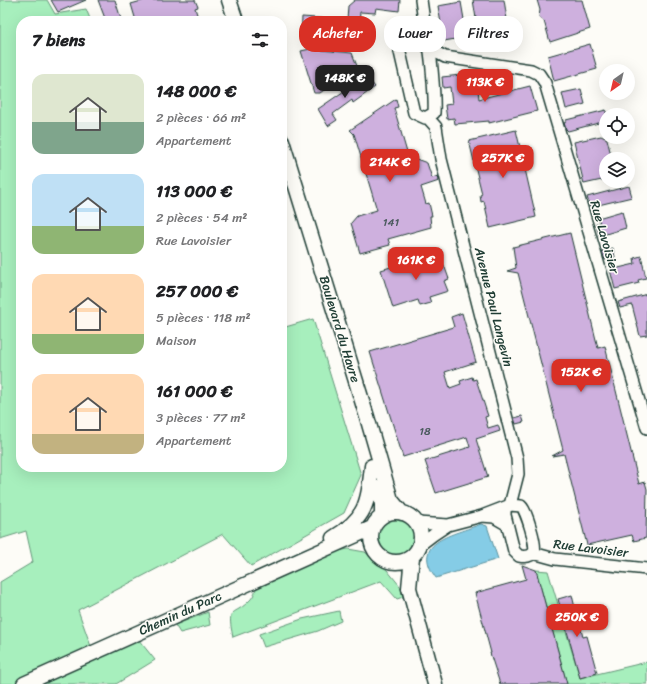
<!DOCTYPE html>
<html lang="fr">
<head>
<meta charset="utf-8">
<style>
  :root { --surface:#fff; --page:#f2f2f2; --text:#202124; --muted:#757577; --accent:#d93025 }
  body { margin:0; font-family:Sriracha,sans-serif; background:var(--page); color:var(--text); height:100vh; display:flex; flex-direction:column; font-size:15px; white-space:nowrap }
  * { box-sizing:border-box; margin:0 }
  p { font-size:13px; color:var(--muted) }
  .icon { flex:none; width:22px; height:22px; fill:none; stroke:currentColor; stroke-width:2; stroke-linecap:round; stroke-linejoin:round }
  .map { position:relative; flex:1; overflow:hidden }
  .details { position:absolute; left:16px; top:16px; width:271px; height:456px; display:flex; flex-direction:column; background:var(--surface); border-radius:16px; box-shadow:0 4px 16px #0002 }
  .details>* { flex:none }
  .top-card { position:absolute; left:299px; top:16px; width:288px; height:36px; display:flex; gap:8px }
  .needle { width:26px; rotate:214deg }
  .fabs { position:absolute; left:599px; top:64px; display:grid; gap:8px }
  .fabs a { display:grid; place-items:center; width:36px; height:36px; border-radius:50%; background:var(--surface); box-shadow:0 4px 16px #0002; font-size:20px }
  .price { position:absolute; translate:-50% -34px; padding:0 9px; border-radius:8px; background:var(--accent); color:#fff; font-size:13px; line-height:26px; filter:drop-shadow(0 1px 2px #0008) }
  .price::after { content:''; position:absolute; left:50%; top:24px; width:12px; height:9px; margin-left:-6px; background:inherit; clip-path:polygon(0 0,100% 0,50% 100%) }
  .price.selected { background:#222; color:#fff }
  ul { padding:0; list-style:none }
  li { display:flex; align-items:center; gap:12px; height:100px; padding:0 16px }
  li span { display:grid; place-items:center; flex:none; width:112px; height:80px; border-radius:12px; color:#555 }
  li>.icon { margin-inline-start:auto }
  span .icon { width:48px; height:48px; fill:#fffc; stroke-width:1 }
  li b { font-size:17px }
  h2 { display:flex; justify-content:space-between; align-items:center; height:48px; padding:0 16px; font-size:17px }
  .pill { padding:0 14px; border-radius:16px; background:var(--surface); box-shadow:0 4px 16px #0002; font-size:14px; line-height:36px }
  .pill.selected { background:var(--accent); color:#fff }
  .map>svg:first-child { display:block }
  .green { fill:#a7efbd; stroke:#639678 }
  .water { fill:#85cce6; stroke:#5c939f }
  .building { fill:#ceb0de; stroke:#1f3d34 }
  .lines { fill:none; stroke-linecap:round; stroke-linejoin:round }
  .minor-casing { stroke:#1f3d34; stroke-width:14 }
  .major-casing { stroke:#1f3d34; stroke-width:17 }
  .minor { stroke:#fdfcf7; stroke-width:11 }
  .major { stroke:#fdfcf7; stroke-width:14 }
  .labels { text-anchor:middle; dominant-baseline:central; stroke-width:3; stroke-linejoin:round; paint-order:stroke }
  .number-label { font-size:11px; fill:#4b5a5e }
  .street-label { font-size:13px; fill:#1f3d34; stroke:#fdfcf7 }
</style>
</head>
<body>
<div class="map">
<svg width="647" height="684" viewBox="0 0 647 684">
  <rect width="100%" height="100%" fill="#fdfcf7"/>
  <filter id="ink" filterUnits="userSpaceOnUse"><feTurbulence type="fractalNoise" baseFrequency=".025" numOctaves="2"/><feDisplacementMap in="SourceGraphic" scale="8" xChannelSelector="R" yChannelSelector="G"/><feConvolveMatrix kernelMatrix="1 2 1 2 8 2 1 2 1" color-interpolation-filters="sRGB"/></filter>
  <g filter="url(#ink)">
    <path class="green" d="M0 0H47L55 14 86 9 91 21H21V467H282V328L313 319 361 475 344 513 251 566 223 534 78 610 93 652 134 634 155 660 116 684H0V582L33 562 26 531 0 539Z
      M375 537a21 21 0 1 1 42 0a21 21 0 1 1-42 0Z
      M348 549 365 552 387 570 400 586 403 597 397 599 381 581 233 637C226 604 234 618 251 599 254 596 256 589 257 584L334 552Z
      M536 570 548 571 580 678 647 662V684H567Z
      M339 611 341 621 318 631 264 647 259 634 302 619Z
      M208 612 210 625 180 633 175 625Z"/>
    <path class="water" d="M481 524 487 526 498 559 436 578C409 541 454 535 481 524Z"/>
    <path class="building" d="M51 0H86L58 12Z
      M98 0H115L121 19 106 21Z
      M145 0H195L198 7 195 8 199 21H136L131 4Z
      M355 0H400L399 11 376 8 375 13 360 12 358 42 301 38 302 17 347 20 348 6Z
      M473 0H504L510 38 480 43Z
      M537 0H582L590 29 550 42 544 21 539 17 540 10Z
      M461 2 467 37 444 41 438 6Z
      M590 44 597 69 554 81 548 56Z
      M310 49 352 53 357 66 320 93H314L301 51Z
      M461 75 462 82 477 80 479 99 530 86 537 111 489 123V121L455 124 454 118 447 119 445 105 452 104 450 87 443 88 442 77Z
      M366 76 375 87 353 103 352 100 333 114 337 120 328 126 318 109Z
      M581 89 585 104 566 109 562 93Z
      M396 99 398 107 394 108 408 156 427 163 432 178 438 176 439 181 421 187 426 204 429 203 432 216H430L431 227 388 239 390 245 360 253 351 223 357 216 377 210 354 134 350 130Z
      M606 110V121L568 131 566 129 564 123 566 122V120Z
      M516 130 536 217 490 228 484 201 481 202 480 195 482 194 469 141Z
      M601 136 607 139 612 159H606V179L584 184 574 142Z
      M629 186 632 197 590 207 587 197Z
      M622 211 626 228 599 236 596 224 600 223 598 218Z
      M570 233 598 348 605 346 639 484 645 482 647 489 646 538 634 541 632 535 587 545 564 454 552 456 563 450 518 273 507 271 516 268 513 247Z
      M613 248 615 257 605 260 602 251Z
      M436 253 440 266 444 265 449 279 444 281 448 291 429 297 431 303 420 306 418 300 393 308 381 270Z
      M641 256 646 278 638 280 639 283 615 289 610 270 635 264 634 258Z
      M647 294V335L640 336 632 305 620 308 618 302Z
      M462 313 476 362 445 372 450 388 461 384 460 381 472 377 473 380 476 379 488 416 485 417 488 428 498 425 500 431 476 439 488 477 436 493 425 461 470 447 467 437 403 457 370 352 454 327 451 317Z
      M522 416 524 422 516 424 514 418Z
      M522 565 536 570 567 684H500L490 653H491L475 593 526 579Z
      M572 595 575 608 579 607 581 614 577 615 583 637 587 636 597 673 580 678 558 599Z"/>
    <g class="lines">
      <g class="minor-casing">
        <path id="minor" d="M421 0 426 35
          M411 24C417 25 423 28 426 34 431 45 435 98 434 113L425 118 414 113 397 39 402 28Z
          M428 48 445 57 531 70 539 74 545 83 647 428
          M428 118 436 127 441 159 517 458 518 474 510 505
          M510 505 521 506C526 510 537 545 534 552 531 557 525 557 519 556L514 551 505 515V509Z
          M417 523 448 525 433 535 420 545
          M506 524 494 517 482 516 508 506
          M448 525 482 516
          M533 553 555 559 647 569"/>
      </g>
      <g class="major-casing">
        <path id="major" d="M229 0 236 21
          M282 141 367 417 391 500 402 513
          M378 488 382 504V516
          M371 537a25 25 0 1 1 50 0a25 25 0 1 1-50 0Z
          M333 538C367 518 368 502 372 466
          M412 557 409 588 435 684
          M24 684 372 528"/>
      </g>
      <use href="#minor" class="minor"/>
      <use href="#major" class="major"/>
    </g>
  </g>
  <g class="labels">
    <g class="number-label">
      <text x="391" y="222">141</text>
      <text x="425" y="431">18</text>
    </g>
    <g class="street-label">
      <text transform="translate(605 237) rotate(74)">Rue Lavoisier</text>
      <text transform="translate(494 307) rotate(76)">Avenue Paul Langevin</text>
      <text transform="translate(340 329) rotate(73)">Boulevard du Havre</text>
      <text transform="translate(591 548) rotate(7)">Rue Lavoisier</text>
      <text transform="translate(180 613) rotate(-24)">Chemin du Parc</text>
    </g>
  </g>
</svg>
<div class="fabs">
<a><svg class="needle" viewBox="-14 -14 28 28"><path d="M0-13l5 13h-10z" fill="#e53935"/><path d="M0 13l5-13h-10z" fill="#757577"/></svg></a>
<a><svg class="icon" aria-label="locate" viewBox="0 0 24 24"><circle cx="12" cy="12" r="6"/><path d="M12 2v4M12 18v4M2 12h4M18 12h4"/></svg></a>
<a><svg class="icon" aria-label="layers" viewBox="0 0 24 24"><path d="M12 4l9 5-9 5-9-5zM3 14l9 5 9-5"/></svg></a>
</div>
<b class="price selected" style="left:345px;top:99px">148K €</b>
<b class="price" style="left:485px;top:103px">113K €</b>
<b class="price" style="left:503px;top:179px">257K €</b>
<b class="price" style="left:390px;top:183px">214K €</b>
<b class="price" style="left:416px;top:281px">161K €</b>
<b class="price" style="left:581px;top:393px">152K €</b>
<b class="price" style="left:577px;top:638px">250K €</b>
<div class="top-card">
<a class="pill selected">Acheter</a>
<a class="pill">Louer</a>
<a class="pill">Filtres</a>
</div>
<section class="details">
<h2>7 biens<svg class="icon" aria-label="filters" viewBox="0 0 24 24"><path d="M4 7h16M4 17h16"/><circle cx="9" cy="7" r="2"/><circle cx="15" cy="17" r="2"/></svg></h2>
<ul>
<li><span style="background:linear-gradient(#dfe7d0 60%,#7fa58c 0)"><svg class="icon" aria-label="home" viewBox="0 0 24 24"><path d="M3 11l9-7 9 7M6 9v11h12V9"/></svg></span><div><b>148 000 €</b><p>2 pièces · 66 m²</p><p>Appartement</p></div></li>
<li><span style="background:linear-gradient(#bfe0f5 65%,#8fb573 0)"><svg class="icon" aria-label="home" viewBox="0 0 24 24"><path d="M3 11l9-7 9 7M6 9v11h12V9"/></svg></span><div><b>113 000 €</b><p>2 pièces · 54 m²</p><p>Rue Lavoisier</p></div></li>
<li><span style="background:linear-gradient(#ffd9b3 75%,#8fb573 0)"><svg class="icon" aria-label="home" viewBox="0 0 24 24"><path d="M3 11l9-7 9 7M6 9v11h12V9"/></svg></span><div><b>257 000 €</b><p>5 pièces · 118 m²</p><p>Maison</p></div></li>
<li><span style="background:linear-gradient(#ffd9b3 75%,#c2b280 0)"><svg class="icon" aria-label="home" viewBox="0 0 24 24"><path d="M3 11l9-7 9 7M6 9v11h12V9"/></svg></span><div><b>161 000 €</b><p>3 pièces · 77 m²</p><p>Appartement</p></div></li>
</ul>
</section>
</div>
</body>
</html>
